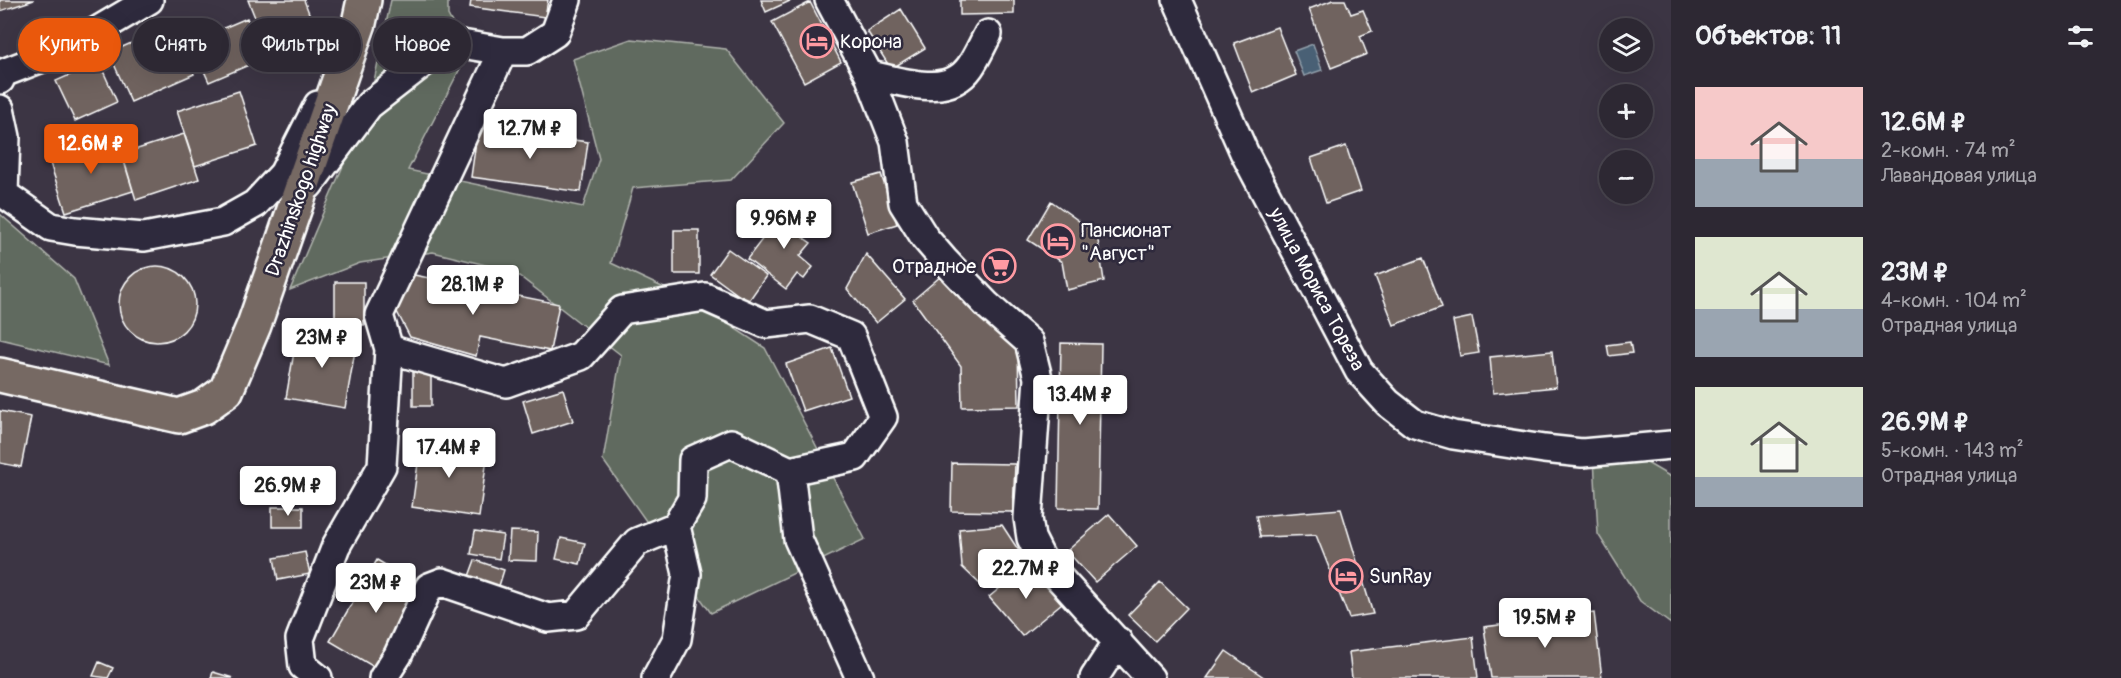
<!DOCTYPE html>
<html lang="ru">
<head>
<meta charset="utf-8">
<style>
  :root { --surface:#2d2833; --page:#39343f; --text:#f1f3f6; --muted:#a7a6ac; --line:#48444e; --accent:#ea580c }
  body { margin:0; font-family:Pangolin,sans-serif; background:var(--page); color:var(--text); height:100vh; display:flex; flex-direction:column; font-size:22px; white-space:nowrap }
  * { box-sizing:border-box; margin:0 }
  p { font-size:20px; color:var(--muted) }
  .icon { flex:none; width:33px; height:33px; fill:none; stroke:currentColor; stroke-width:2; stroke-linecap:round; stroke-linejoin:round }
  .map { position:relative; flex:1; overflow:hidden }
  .details { display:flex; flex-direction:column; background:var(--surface); width:450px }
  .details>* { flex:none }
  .banner { position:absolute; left:18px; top:18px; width:570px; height:54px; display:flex; gap:12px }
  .tools { position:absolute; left:1599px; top:18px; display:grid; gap:12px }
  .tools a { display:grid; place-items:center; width:54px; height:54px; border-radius:50%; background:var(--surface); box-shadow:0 6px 24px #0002,0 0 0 2px var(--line); font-size:30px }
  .price { position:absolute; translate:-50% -51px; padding:0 14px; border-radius:6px; background:#fff; color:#222; font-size:20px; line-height:39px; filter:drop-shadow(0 2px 3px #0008) }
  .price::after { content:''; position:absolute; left:50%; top:36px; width:18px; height:14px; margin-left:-9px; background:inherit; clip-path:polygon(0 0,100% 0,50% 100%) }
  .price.selected { background:var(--accent); color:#fff }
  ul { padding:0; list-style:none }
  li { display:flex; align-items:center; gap:18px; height:150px; padding:0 24px }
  li span { display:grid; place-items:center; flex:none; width:168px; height:120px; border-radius:0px; color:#555 }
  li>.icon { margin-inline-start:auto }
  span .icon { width:72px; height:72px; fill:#fffc; stroke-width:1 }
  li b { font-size:26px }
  h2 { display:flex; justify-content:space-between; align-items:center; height:72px; padding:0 24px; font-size:26px }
  .chip { padding:0 21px; border-radius:27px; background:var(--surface); box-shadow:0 6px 24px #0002,0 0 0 2px var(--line); font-size:21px; line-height:54px }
  .chip.selected { background:var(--accent); color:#fff }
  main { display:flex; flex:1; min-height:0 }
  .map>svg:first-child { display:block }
  .green { fill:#616a5e; stroke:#b0b4ae; stroke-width:1.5 }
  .water { fill:#496074; stroke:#92a0ac; stroke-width:1.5 }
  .building { fill:#6f635e; stroke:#fff; stroke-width:1.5 }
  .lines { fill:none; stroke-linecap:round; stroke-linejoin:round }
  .minor-casing { stroke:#fff; stroke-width:32 }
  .major-casing { stroke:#fff; stroke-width:38 }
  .minor { stroke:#2f2a3d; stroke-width:27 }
  .major { stroke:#766964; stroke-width:33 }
  .labels { text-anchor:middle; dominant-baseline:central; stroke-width:5; stroke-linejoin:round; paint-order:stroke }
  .poi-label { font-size:20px; fill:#fff; stroke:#2f2a3d; text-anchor:start }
  .street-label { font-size:20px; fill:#fff; stroke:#2f2a3d }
</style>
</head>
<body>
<main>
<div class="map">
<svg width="1671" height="678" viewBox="0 0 1671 678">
  <rect width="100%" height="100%" fill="#3c3544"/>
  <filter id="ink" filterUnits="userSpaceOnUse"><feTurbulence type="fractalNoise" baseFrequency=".0167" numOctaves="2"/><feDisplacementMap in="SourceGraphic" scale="12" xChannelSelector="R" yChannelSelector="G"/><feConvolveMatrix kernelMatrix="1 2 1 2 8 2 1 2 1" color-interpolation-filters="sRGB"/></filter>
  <g filter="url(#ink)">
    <path class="green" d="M391 0H448V15L468 53 408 170 583 207 599 159 573 59 631 39 726 49 784 123 731 180 633 188 611 263 696 303 765 348 865 539 711 613 603 460 621 355 514 272 433 252 360 263 290 290 369 105Z
      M0 214 74 279 109 365 0 339Z
      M1635 456 1671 477V624L1640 601 1598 534 1594 458Z"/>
    <path class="water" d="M1313 44 1322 70 1304 76 1294 51Z"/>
    <path class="building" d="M0 0H34L0 11Z
      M248 0H304L312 21 264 40Z
      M471 0H548L545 17 470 7Z
      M761 0H792L766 12Z
      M960 0H1014V14L960 15Z
      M1333 0H1345L1351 14 1363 10 1372 31 1360 36 1367 54 1331 68 1309 9Z
      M810 2 841 62 804 82 772 22Z
      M901 9 925 48 891 69 867 31Z
      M247 18 265 58 209 82 191 42Z
      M172 25 194 74 131 102 109 53Z
      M1277 27 1296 75 1253 93 1234 43Z
      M99 62 117 102 75 121 56 81Z
      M239 91 257 146 195 166 177 111Z
      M478 127 588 142 581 192 471 177Z
      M184 134 199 179 136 200 122 154Z
      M117 138 133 191 66 212 49 160Z
      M1346 146 1361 191 1326 203 1311 158Z
      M881 174 897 224 868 233 852 182Z
      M1051 201 1097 234 1104 281 1067 290 1062 262 1028 240Z
      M786 208 812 229 804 238 811 243 800 256 813 267 804 279 797 274 786 289 747 259Z
      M674 230H699V274H674Z
      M728 249 766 276 748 302 710 274Z
      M866 254 905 299 876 323 847 289Z
      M1423 258 1442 307 1394 325 1375 276Z
      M119 304a38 38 0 1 1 76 0a38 38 0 1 1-76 0Z
      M948 270 1018 344 1019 406 962 407 961 366 913 300Z
      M404 273 559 304 550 351 480 337 476 356 410 337 396 310Z
      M335 282H364V325H335Z
      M1472 317 1479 353 1460 356 1453 321Z
      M298 329 357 339 345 408 286 398Z
      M1630 342 1632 353 1609 356 1607 345Z
      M1061 343 1101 344 1098 509 1058 508Z
      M832 348 849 396 803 411 786 364Z
      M1552 351 1556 387 1493 393 1490 357Z
      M413 364 431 373V406H413Z
      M563 389 573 421 533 434 523 401Z
      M0 411 31 417 21 467 0 463Z
      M427 433 455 437 453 454 487 458 479 517 412 507 420 449 424 450Z
      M952 463 1015 464 1013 512 951 511Z
      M272 507H303V527H272Z
      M1341 509 1373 614 1349 618 1316 535 1260 537 1256 516Z
      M1109 514 1137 546 1095 582 1067 551Z
      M1002 525 1021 554 983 587 962 567 959 529Z
      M475 531 503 535 499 559 471 554Z
      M510 531 538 532 537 561 508 560Z
      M561 538 585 543 580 564 556 559Z
      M305 552 310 574 278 580 274 558Z
      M377 560 422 587 374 667 330 641Z
      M475 560 504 570 498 589 468 579Z
      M1029 564 1062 603 1022 636 989 597Z
      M1160 582 1187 608 1155 641 1128 615Z
      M1594 613 1602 678H1491L1484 627Z
      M1473 637 1478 678H1352L1349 652Z
      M1226 651 1265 678H1207Z
      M99 662 113 668 108 678 93 676Z
      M213 672 233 678H211Z"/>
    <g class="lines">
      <g class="minor-casing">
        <path id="minor" d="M829 0 869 75 895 142 903 203 925 238 944 260 987 305 1029 342 1038 378 1028 518 1031 538 1041 558 1150 678
          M1177 0 1244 152 1359 371 1388 403 1415 424 1453 435 1544 449 1582 453 1671 445
          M869 75C900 80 947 100 970 67 977 57 982 45 988 34
          M0 80 3 73 68 48 149 0
          M0 109 6 137 4 193
          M309 185 369 105 450 42 503 51
          M0 191 51 227 75 231 144 237 223 222 255 204 283 174 318 105
          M790 471 798 539 860 678
          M318 678 303 666 300 639 336 546 382 466 389 349 379 315 503 51H527L555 33 567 0
          M383 678 398 655 429 587 442 582 548 618 576 615 637 542 676 526 692 499 693 460 731 443 790 471 855 457 883 417 851 336 810 319 766 324 705 297 622 310 581 356 506 383 389 349
          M656 678 677 639 687 574 676 526
          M1094 678 1118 641"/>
      </g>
      <g class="major-casing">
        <path id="major" d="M0 375 179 416 204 407 226 391 254 325 359 23 364 0"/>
      </g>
      <use href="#minor" class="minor"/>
      <use href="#major" class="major"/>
    </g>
  </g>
  <defs>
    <g id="hotel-ring" transform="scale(1.725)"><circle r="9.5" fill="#2f2a3d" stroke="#ff9aa2" stroke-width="1.5"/><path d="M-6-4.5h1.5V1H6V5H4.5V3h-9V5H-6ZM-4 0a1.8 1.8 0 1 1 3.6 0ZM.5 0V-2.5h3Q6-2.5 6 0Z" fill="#ff9aa2"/></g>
    <g id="supermarket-ring" transform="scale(1.725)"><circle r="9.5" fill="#2f2a3d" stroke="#ff9aa2" stroke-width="1.5"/><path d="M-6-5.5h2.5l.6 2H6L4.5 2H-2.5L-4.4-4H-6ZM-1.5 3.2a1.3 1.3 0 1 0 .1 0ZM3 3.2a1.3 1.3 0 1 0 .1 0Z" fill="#ff9aa2"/></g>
  </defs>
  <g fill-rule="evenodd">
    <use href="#hotel-ring" x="817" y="41"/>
    <use href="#hotel-ring" x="1058" y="241"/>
    <use href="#supermarket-ring" x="999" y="266"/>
    <use href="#hotel-ring" x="1346" y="576"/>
  </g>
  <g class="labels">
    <g class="poi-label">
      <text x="840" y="41">Корона</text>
      <text x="1081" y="230">Пансионат<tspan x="1081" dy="23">"Август"</tspan></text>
      <text x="976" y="266" text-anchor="end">Отрадное</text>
      <text x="1369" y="576">SunRay</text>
    </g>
    <g class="street-label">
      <text transform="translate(301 190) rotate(-71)">Drazhinskogo highway</text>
      <text transform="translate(1317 289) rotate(62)">улица Мориса Тореза</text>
    </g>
  </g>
</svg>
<div class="tools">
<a><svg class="icon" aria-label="layers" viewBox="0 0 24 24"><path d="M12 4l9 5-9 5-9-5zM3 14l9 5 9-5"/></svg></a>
<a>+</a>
<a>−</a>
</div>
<b class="price" style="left:530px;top:160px">12.7M ₽</b>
<b class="price selected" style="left:91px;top:175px">12.6M ₽</b>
<b class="price" style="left:784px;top:250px">9.96M ₽</b>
<b class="price" style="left:473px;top:316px">28.1M ₽</b>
<b class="price" style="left:322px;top:369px">23M ₽</b>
<b class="price" style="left:1080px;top:426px">13.4M ₽</b>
<b class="price" style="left:449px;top:479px">17.4M ₽</b>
<b class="price" style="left:288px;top:517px">26.9M ₽</b>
<b class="price" style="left:1026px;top:600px">22.7M ₽</b>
<b class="price" style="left:376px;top:614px">23M ₽</b>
<b class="price" style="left:1545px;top:649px">19.5M ₽</b>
<div class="banner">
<a class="chip selected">Купить</a>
<a class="chip">Снять</a>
<a class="chip">Фильтры</a>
<a class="chip">Новое</a>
</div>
</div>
<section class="details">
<h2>Объектов: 11<svg class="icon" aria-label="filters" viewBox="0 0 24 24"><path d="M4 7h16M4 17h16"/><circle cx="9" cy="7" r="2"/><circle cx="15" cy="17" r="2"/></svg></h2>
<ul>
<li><span style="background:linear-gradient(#f6c9c9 60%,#9aa5b1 0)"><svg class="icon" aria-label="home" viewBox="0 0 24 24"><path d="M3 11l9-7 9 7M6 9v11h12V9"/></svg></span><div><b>12.6M ₽</b><p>2-комн. · 74 m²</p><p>Лавандовая улица</p></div></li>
<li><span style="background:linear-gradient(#dfe7d0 60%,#9aa5b1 0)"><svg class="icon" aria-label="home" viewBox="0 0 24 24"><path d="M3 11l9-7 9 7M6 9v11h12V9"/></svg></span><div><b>23M ₽</b><p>4-комн. · 104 m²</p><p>Отрадная улица</p></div></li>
<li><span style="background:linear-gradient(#dfe7d0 75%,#9aa5b1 0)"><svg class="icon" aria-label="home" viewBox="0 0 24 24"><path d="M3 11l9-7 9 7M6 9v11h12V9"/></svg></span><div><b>26.9M ₽</b><p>5-комн. · 143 m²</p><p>Отрадная улица</p></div></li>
</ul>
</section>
</main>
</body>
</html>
